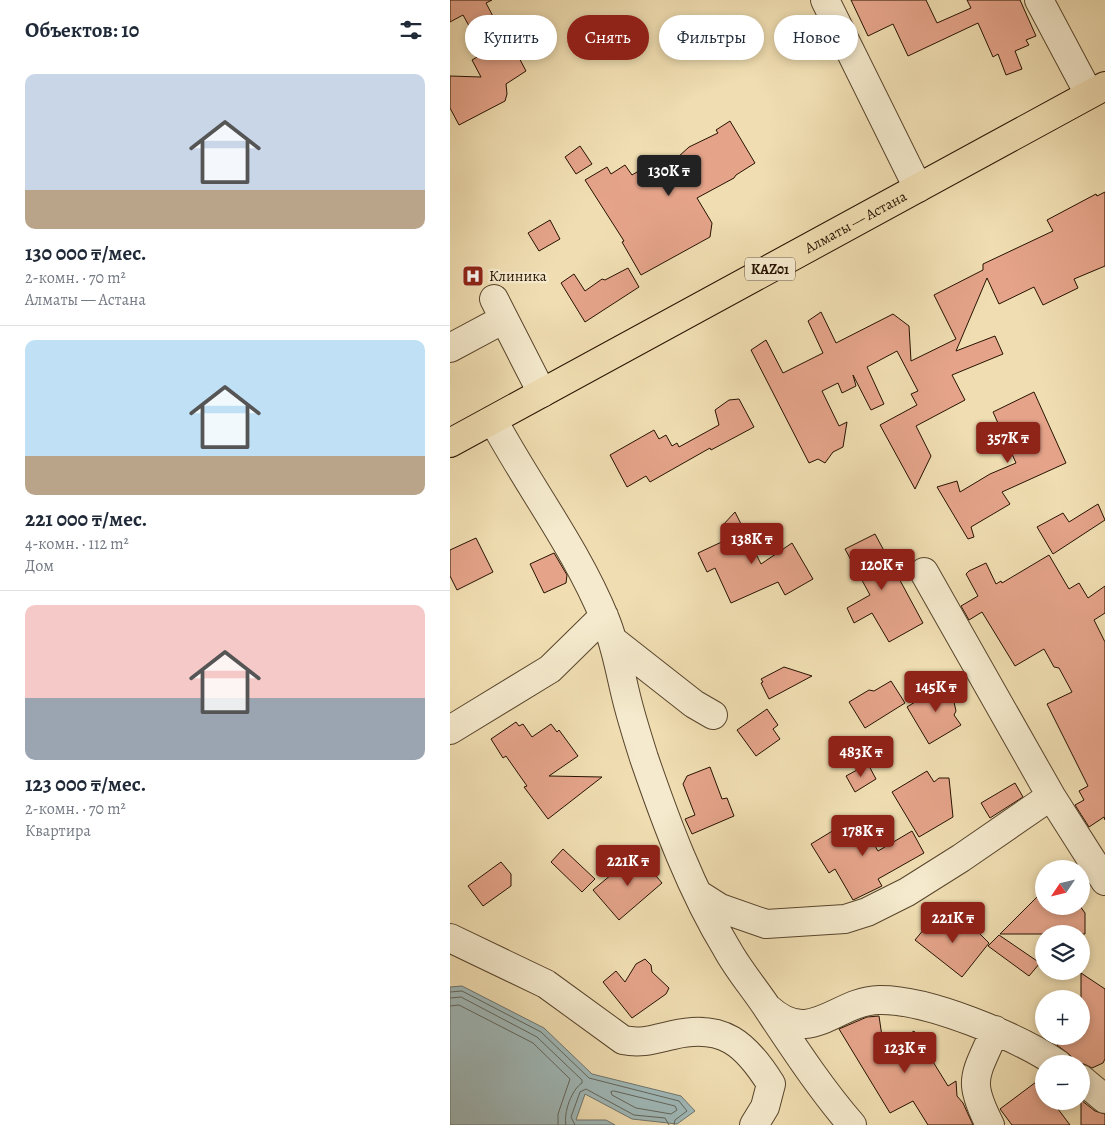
<!DOCTYPE html>
<html lang="ru">
<head>
<meta charset="utf-8">
<style>
  :root { --surface:#fff; --page:#f6f6f7; --text:#1f2937; --muted:#747a83; --line:#e0e1e3; --accent:#8f2418 }
  body { margin:0; font-family:Alegreya,serif; background:var(--page); color:var(--text); height:100vh; display:flex; flex-direction:column; font-size:19px; white-space:nowrap }
  * { box-sizing:border-box; margin:0 }
  p { font-size:16px; color:var(--muted) }
  .icon { flex:none; width:28px; height:28px; fill:none; stroke:currentColor; stroke-width:2; stroke-linecap:round; stroke-linejoin:round }
  .map { position:relative; flex:1; overflow:hidden }
  .panel { display:flex; flex-direction:column; background:var(--surface); width:450px }
  .panel>* { flex:none }
  .banner { position:absolute; left:15px; top:15px; width:475px; height:45px; display:flex; gap:10px }
  .needle { width:32px; rotate:235deg }
  .fabs { position:absolute; left:585px; top:860px; display:grid; gap:10px }
  .fabs a { display:grid; place-items:center; width:55px; height:55px; border-radius:50%; background:var(--surface); box-shadow:0 2px 8px #0003; font-size:25px }
  .price { position:absolute; translate:-50% -42px; padding:0 11px; border-radius:5px; background:var(--accent); color:#fff; font-size:16px; line-height:32px; filter:drop-shadow(0 1px 2px #0008) }
  .price::after { content:''; position:absolute; left:50%; top:30px; width:15px; height:11px; margin-left:-8px; background:inherit; clip-path:polygon(0 0,100% 0,50% 100%) }
  .price.active { background:#222; color:#fff }
  ul { padding:0; list-style:none }
  li { display:grid; align-content:center; gap:10px; height:265px; padding:0 25px }
  li+li { border-top:1px solid var(--line) }
  li span { display:grid; place-items:center; height:155px; border-radius:10px; color:#555 }
  li>.icon { margin-inline-start:auto }
  span .icon { width:90px; height:90px; fill:#fffc; stroke-width:1 }
  li b { font-size:21px }
  h2 { display:flex; justify-content:space-between; align-items:center; height:60px; padding:0 25px; font-size:21px }
  .pill { padding:0 18px; border-radius:22px; background:var(--surface); box-shadow:0 2px 8px #0003; font-size:18px; line-height:45px }
  .pill.active { background:var(--accent); color:#fff }
  main { display:flex; flex:1; min-height:0 }
  .map>svg:first-child { display:block }
  .water { fill:#a0b9b9; stroke:#6f766f }
  .lines { fill:none; stroke-linecap:round; stroke-linejoin:round }
  .shore { stroke:#63665c; stroke-width:1 }
  .building { fill:#e5a48a; stroke:#261200 }
  .minor-casing { stroke:#58452c; stroke-width:30 }
  .highway-casing { stroke:#261200; stroke-width:30 }
  .minor { stroke:#f5eacd; stroke-width:28 }
  .highway { stroke:#f0deb2; stroke-width:28 }
  .labels { text-anchor:middle; dominant-baseline:central; stroke-width:4.5; stroke-linejoin:round; paint-order:stroke }
  .shield { fill:#f5eacd; stroke:#64533e; stroke-width:1 }
  .shield-label { font-size:14px; font-weight:bold; fill:#261200 }
  .street-label { font-size:15px; fill:#261200; stroke:#f5eacd }
  .poi-label { font-size:15px; fill:#261200; stroke:#f5eacd; text-anchor:start }
</style>
</head>
<body>
<main>
<section class="panel">
<h2>Объектов: 10<svg class="icon" aria-label="filters" viewBox="0 0 24 24"><path d="M4 7h16M4 17h16"/><circle cx="9" cy="7" r="2"/><circle cx="15" cy="17" r="2"/></svg></h2>
<ul>
<li><span style="background:linear-gradient(#c9d6e8 75%,#b9a48a 0)"><svg class="icon" aria-label="home" viewBox="0 0 24 24"><path d="M3 11l9-7 9 7M6 9v11h12V9"/></svg></span><div><b>130 000 ₸/мес.</b><p>2-комн. · 70 m²</p><p>Алматы — Астана</p></div></li>
<li><span style="background:linear-gradient(#bfe0f5 75%,#b9a48a 0)"><svg class="icon" aria-label="home" viewBox="0 0 24 24"><path d="M3 11l9-7 9 7M6 9v11h12V9"/></svg></span><div><b>221 000 ₸/мес.</b><p>4-комн. · 112 m²</p><p>Дом</p></div></li>
<li><span style="background:linear-gradient(#f6c9c9 60%,#9aa5b1 0)"><svg class="icon" aria-label="home" viewBox="0 0 24 24"><path d="M3 11l9-7 9 7M6 9v11h12V9"/></svg></span><div><b>123 000 ₸/мес.</b><p>2-комн. · 70 m²</p><p>Квартира</p></div></li>
</ul>
</section>
<div class="map">
<svg width="655" height="1125" viewBox="0 0 655 1125">
  <rect width="100%" height="100%" fill="#f0deb2"/>
  <filter id="stains"><feTurbulence type="fractalNoise" baseFrequency=".004" numOctaves="4"/><feColorMatrix values="0 0 0 0 .2 0 0 0 0 .09 0 0 0 0 .02 0 0 0 .5 -.17"/></filter>
  <radialGradient id="worn" r=".72"><stop offset=".6" stop-color="#630" stop-opacity="0"/><stop offset="1" stop-color="#630" stop-opacity=".3"/></radialGradient>
  <path class="water" d="M12 986 94 1028 142 1074 231 1096 245 1111 227 1124 182 1119 135 1094 126 1120H156L165 1125H0V987Z"/>
  <g class="lines">
    <path class="shore" d="M0 992 12 991 91 1032 139 1078 229 1101 237 1111 225 1120 224 1125
      M0 998 11 997 87 1037 132 1080V1083C122 1089 113 1113 116 1125
      M0 1006 9 1005 83 1043 120 1079 108 1114V1125
      M164 1091 225 1106 227 1110 221 1114 186 1108 162 1095 161 1092Z
      M125 1125 121 1117 130 1092 136 1089 184 1115 215 1118 219 1125"/>
  </g>
  <path class="building" d="M0 0H42L36 3 55 39 58 37 76 71 56 84 57 94 55 101 9 125 0 108V76L31 77 22 60 34 53 13 15 0 22Z
    M401 0H476L487 23 521 8 517 0H570L586 36 576 40 579 45 565 51 572 69 556 75 548 54 543 57 528 23 458 56 443 24 418 36Z
    M280 121 305 163 286 175 284 178 247 198 262 223 260 237 191 275 172 242 174 241 135 180 157 167 161 174 175 165 182 175 212 157H228L239 147 268 133 266 130Z
    M130 146 142 164 126 174 115 157Z
    M655 192V266L624 279 628 288 593 305 584 287 549 304 537 278 506 351 545 336 553 354 502 375 515 400 466 426 481 456 465 489 430 425 467 405 461 394 468 391 447 351 417 367 434 404 421 410 403 375 406 386 392 393 388 383 372 391 389 426 397 422 393 447 383 452 375 463 368 459 359 463 301 350 316 340 333 373 373 353 358 321 371 312 386 343 443 314 459 326 461 361 506 339 484 295 533 270V264L603 231 597 220 646 194 647 196Z
    M100 220 110 239 89 251 78 233Z
    M178 268 189 287 135 322 111 283 124 274 135 291 152 279 155 280Z
    M584 392 616 463 552 492 560 504 521 527 524 537 518 539 487 487 507 481 510 492 540 474 566 463 543 412Z
    M289 399 304 427 261 450 260 448 200 482 196 476 177 487 160 455 204 430 209 439 216 435 222 446 227 443 229 447 269 425 265 410 279 400Z
    M648 504 655 520 603 554 587 527 613 513 619 522Z
    M285 512 311 564 342 543 363 579 335 595 328 582 281 603 265 568 257 572 248 553 278 539 272 526Z
    M425 534 473 623 439 642 422 613 404 623 397 608 420 595 395 549Z
    M26 538 43 572 7 590 0 576V550Z
    M104 553 117 575 116 583 94 593 80 564Z
    M599 555 619 589 629 583 638 598 655 586V613L644 620 655 642V820L654 817 639 827 625 805 634 800 629 791 638 786 597 704 622 692 609 668 604 667 594 649 565 666 532 612 519 620 511 606 528 596 516 574 519 571 536 563 546 584 551 581 552 583Z
    M334 667 362 676 319 699 311 683 313 682 311 679Z
    M441 681 455 703 415 728 399 702 419 690 424 691Z
    M497 682 508 699 504 702 506 711 504 715 511 725 479 744 457 707Z
    M317 709 328 725 323 729 330 739 306 756 287 730Z
    M66 722 69 726 73 724 82 737 101 724 107 732 109 730 128 756 99 776 152 777 98 819 74 787 77 786 56 756 53 758 41 739Z
    M418 764 426 779 405 792 396 776Z
    M260 767 272 799 277 798 284 816 242 834 235 819 245 815 233 784 237 776Z
    M477 771 484 782 489 778H499L503 817 469 837 442 792Z
    M565 783 573 797 540 818 531 803Z
    M407 816 428 851 462 831 474 853 428 879 432 886 403 900 385 869 379 873 361 844Z
    M113 849 145 879 132 892 101 862Z
    M187 853 212 883 169 920 143 890Z
    M51 862 61 874V886L33 906 18 886Z
    M594 890V906H630L635 913V934H550Z
    M484 917 497 927 502 922 505 925 513 917 539 943 512 977 465 940Z
    M549 935 590 963 579 976 538 946Z
    M195 959 201 965 202 972 219 988 216 994 182 1018 153 982 166 971 175 982 186 964Z
    M631 973 655 989V1059L653 1063 642 1068 634 1064H624L621 1056 607 1045 613 1036H631Z
    M429 1016 434 1050 464 1031 498 1086 506 1081 507 1096 513 1103 523 1125H478L463 1101 440 1113 389 1029 417 1017Z
    M594 1076V1101H602L620 1125H562L550 1109Z
    M631 1100 645 1111 655 1114V1125H631Z"/>
  <g class="lines">
    <g class="minor-casing">
      <path id="minor" d="M375 0 468 188
        M589 0 639 94
        M44 299 92 393
        M0 348 54 319
        M43 420C79 487 126 548 155 619 165 643 169 667 175 692 180 714 187 736 194 758 216 822 241 890 277 949 289 971 306 990 320 1012 346 1051 371 1089 402 1125
        M474 572 601 796 655 881
        M165 642 244 704 263 715
        M0 730 100 669 154 616
        M248 894 270 908 316 924 395 919 417 912 457 892 511 858 601 796
        M0 938 96 984 173 1040C192 1044 205 1039 223 1035 273 1023 296 1044 321 1084L315 1107 304 1125
        M319 1009C361 1047 386 1001 429 1000 478 999 568 1037 608 1064
        M631 1079 655 1099
        M540 1125C516 1078 526 1076 545 1030"/>
    </g>
    <g class="highway-casing">
      <g id="highway">
        <path id="s1" d="M0 443 655 86"/>
      </g>
    </g>
    <use href="#minor" class="minor"/>
    <use href="#highway" class="highway"/>
  </g>
  <defs>
    <g id="hospital-square" transform="scale(1.125)"><rect x="-9" y="-9" width="18" height="18" rx="4" fill="#8f2418" stroke="#f5eacd"/><path d="M-5-5h3v3.5h4V-5h3V5h-3V1.5h-4V5h-3Z" fill="#fff"/></g>
  </defs>
  <g fill-rule="evenodd">
    <use href="#hospital-square" x="23" y="276"/>
  </g>
  <g class="labels">
    <rect class="shield" x="295" y="257.5" width="50" height="23" rx="4"/>
    <g class="shield-label">
      <text x="320" y="269">KАZ01</text>
    </g>
    <g class="street-label">
      <text stroke="none"><textPath href="#s1" startOffset="462">Алматы — Астана</textPath></text>
    </g>
    <g class="poi-label">
      <text x="39" y="276">Клиника</text>
    </g>
  </g>
  <rect width="100%" height="100%" filter="url(#stains)"/>
  <rect width="100%" height="100%" fill="url(#worn)"/>
</svg>
<div class="fabs">
<a><svg class="needle" viewBox="-14 -14 28 28"><path d="M0-13l5 13h-10z" fill="#e53935"/><path d="M0 13l5-13h-10z" fill="#747a83"/></svg></a>
<a><svg class="icon" aria-label="layers" viewBox="0 0 24 24"><path d="M12 4l9 5-9 5-9-5zM3 14l9 5 9-5"/></svg></a>
<a>+</a>
<a>−</a>
</div>
<b class="price active" style="left:219px;top:197px">130K ₸</b>
<b class="price" style="left:558px;top:464px">357K ₸</b>
<b class="price" style="left:302px;top:565px">138K ₸</b>
<b class="price" style="left:432px;top:591px">120K ₸</b>
<b class="price" style="left:486px;top:713px">145K ₸</b>
<b class="price" style="left:411px;top:778px">483K ₸</b>
<b class="price" style="left:413px;top:857px">178K ₸</b>
<b class="price" style="left:178px;top:887px">221K ₸</b>
<b class="price" style="left:503px;top:944px">221K ₸</b>
<b class="price" style="left:455px;top:1074px">123K ₸</b>
<div class="banner">
<a class="pill">Купить</a>
<a class="pill active">Снять</a>
<a class="pill">Фильтры</a>
<a class="pill">Новое</a>
</div>
</div>
</main>
</body>
</html>
